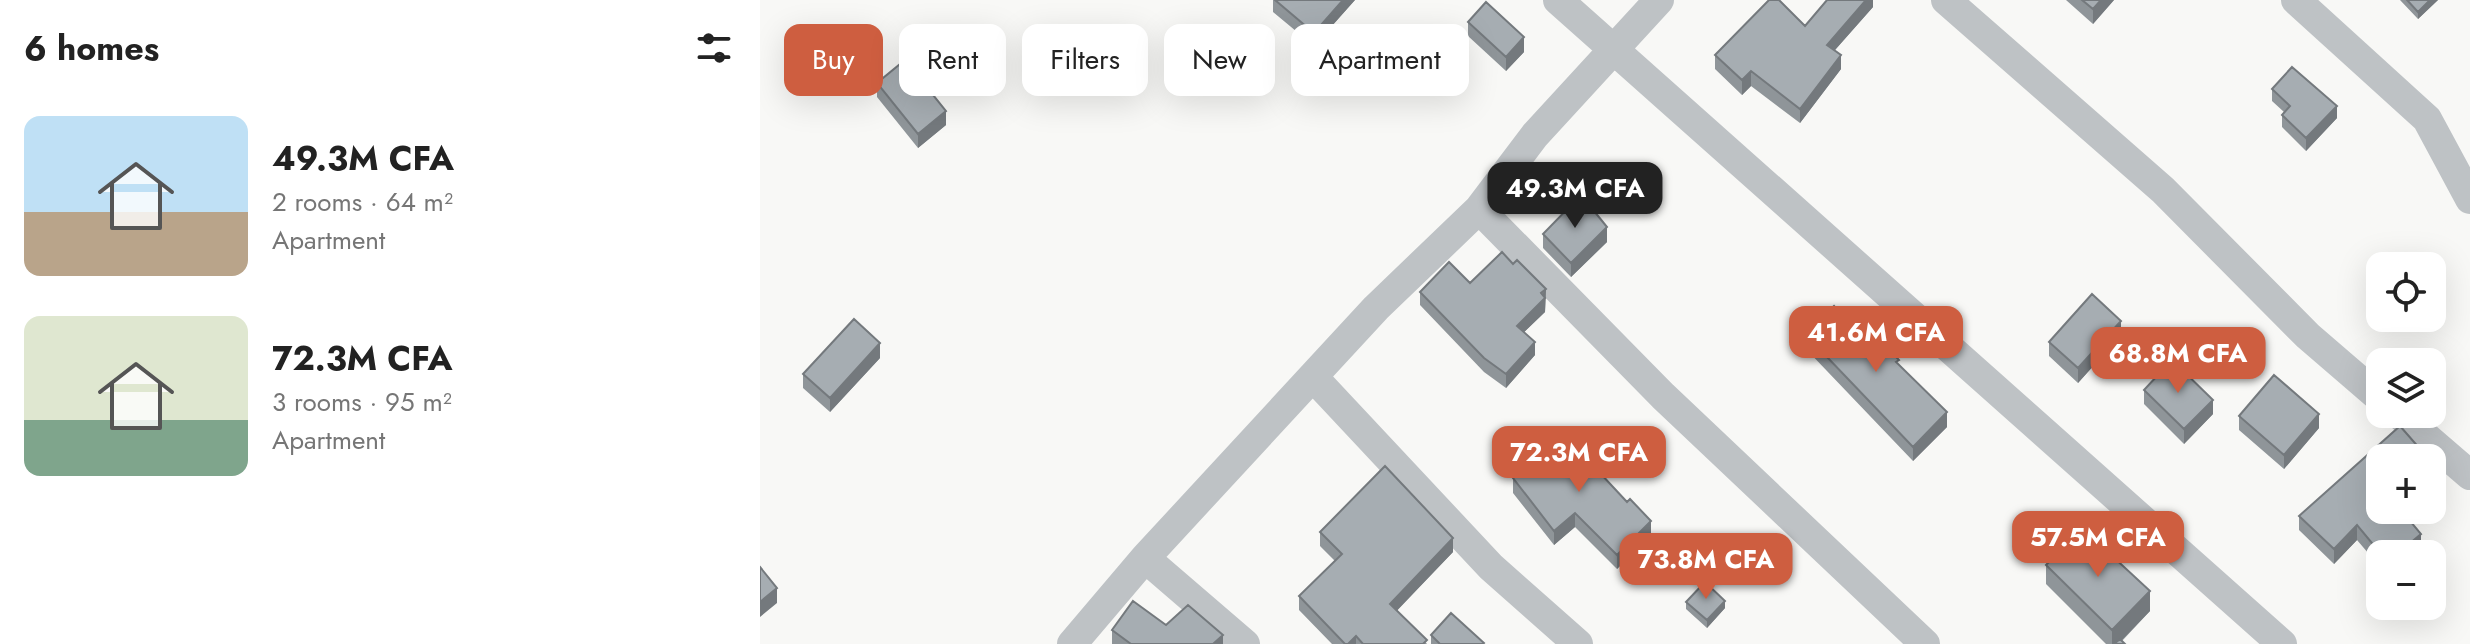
<!DOCTYPE html>
<html lang="en">
<head>
<meta charset="utf-8">
<style>
  :root { --surface:#fff; --page:#f2f2f2; --text:#222; --muted:#767676; --accent:#ce5e40 }
  body { margin:0; font-family:Jost,sans-serif; background:var(--page); color:var(--text); height:100vh; display:flex; flex-direction:column; font-size:30px; white-space:nowrap }
  * { box-sizing:border-box; margin:0 }
  p { font-size:26px; color:var(--muted) }
  .icon { flex:none; width:44px; height:44px; fill:none; stroke:currentColor; stroke-width:2; stroke-linecap:round; stroke-linejoin:round }
  .map { position:relative; flex:1; overflow:hidden }
  .side { display:flex; flex-direction:column; background:var(--surface); width:760px }
  .side>* { flex:none }
  .guide { position:absolute; left:24px; top:24px; width:760px; height:72px; display:flex; gap:16px }
  .controls { position:absolute; left:1606px; top:252px; display:grid; gap:16px }
  .controls a { display:grid; place-items:center; width:80px; height:80px; border-radius:16px; background:var(--surface); box-shadow:0 8px 32px #0002; font-size:40px }
  .price { position:absolute; translate:-50% -68px; padding:0 18px; border-radius:16px; background:var(--accent); color:#fff; font-size:26px; line-height:52px; filter:drop-shadow(0 2px 4px #0008) }
  .price::after { content:''; position:absolute; left:50%; top:48px; width:24px; height:18px; margin-left:-12px; background:inherit; clip-path:polygon(0 0,100% 0,50% 100%) }
  .price.selected { background:#222; color:#fff }
  ul { padding:0; list-style:none }
  li { display:flex; align-items:center; gap:24px; height:200px; padding:0 24px }
  li span { display:grid; place-items:center; flex:none; width:224px; height:160px; border-radius:16px; color:#555 }
  li>.icon { margin-inline-start:auto }
  span .icon { width:96px; height:96px; fill:#fffc; stroke-width:1 }
  li b { font-size:34px }
  h2 { display:flex; justify-content:space-between; align-items:center; height:96px; padding:0 24px; font-size:34px }
  .tag { padding:0 28px; border-radius:16px; background:var(--surface); box-shadow:0 8px 32px #0002; font-size:28px; line-height:72px }
  .tag.selected { background:var(--accent); color:#fff }
  main { display:flex; flex:1; min-height:0 }
  .map>svg:first-child { display:block }
  .lines { fill:none; stroke-linecap:round; stroke-linejoin:round }
  .street { stroke:#bec2c5; stroke-width:30 }
  .wall { fill:#8f9599 }
  .shaded-wall { fill:#74797d }
  .building { fill:#a6adb2; stroke:#74797d; stroke-width:2 }
</style>
</head>
<body>
<main>
<section class="side">
<h2>6 homes<svg class="icon" aria-label="filters" viewBox="0 0 24 24"><path d="M4 7h16M4 17h16"/><circle cx="9" cy="7" r="2"/><circle cx="15" cy="17" r="2"/></svg></h2>
<ul>
<li><span style="background:linear-gradient(#bfe0f5 60%,#b9a48a 0)"><svg class="icon" aria-label="home" viewBox="0 0 24 24"><path d="M3 11l9-7 9 7M6 9v11h12V9"/></svg></span><div><b>49.3M CFA</b><p>2 rooms · 64 m²</p><p>Apartment</p></div></li>
<li><span style="background:linear-gradient(#dfe7d0 65%,#7fa58c 0)"><svg class="icon" aria-label="home" viewBox="0 0 24 24"><path d="M3 11l9-7 9 7M6 9v11h12V9"/></svg></span><div><b>72.3M CFA</b><p>3 rooms · 95 m²</p><p>Apartment</p></div></li>
</ul>
</section>
<div class="map">
<svg width="1710" height="644" viewBox="0 0 1710 644">
  <rect width="100%" height="100%" fill="#f8f8f6"/>
  <g class="lines">
    <path class="street" d="M798 0 1522 644
      M1186 0 1403 190 1548 336 1620 398
      M1536 0 1667 119 1710 199
      M719 209 903 396 1165 644
      M554 378 731 567 818 644
      M1639 414 1710 475
      M385 558 485 644
      M312 644 385 558 616 308 719 209 775 135 899 0"/>
  </g>
  <path class="wall" d="M513 0H595L554 46 513 12Z
    M1113 0V7L1075 50 1081 69 1040 123 991 86 982 95 955 69V55L1045 26Z
    M1306 0H1354L1333 24Z
    M1640 0H1678L1658 19Z
    M708 22 764 52 746 71 708 36Z
    M117 83 186 125 158 148 117 97Z
    M1512 89 1577 118 1546 151 1522 127V115L1524 112 1512 101Z
    M783 234 847 242 811 277 783 248Z
    M753 264 786 289 785 312 764 332 775 355 746 388 724 372 660 305V292L710 283Z
    M1085 319 1139 365 1187 427 1153 461 1045 348V334Z
    M1361 335 1318 383 1289 356V342Z
    M120 358 70 412 43 388V374Z
    M1384 390 1453 414 1424 444 1384 404Z
    M1479 416 1559 428 1524 469 1479 430Z
    M753 478 867 502 891 535 857 569 815 527 794 545 753 493Z
    M1620 510 1661 549 1654 554H1620V567L1597 540 1574 564 1539 530V516Z
    M560 532 693 552 637 610 667 644H572L539 610V596L575 561 560 546Z
    M1286 565 1390 611 1362 641 1365 644H1346L1286 584Z
    M926 602 965 608 947 628 926 609Z
    M406 625 463 644H352V630Z
    M671 635 724 644H671Z"/>
  <path class="shaded-wall" d="M583 0H595L554 46V33Z
    M1106 0H1113V7L1067 59V45Z
    M1341 0H1354L1333 24V9Z
    M1670 0H1678L1658 19V12Z
    M764 37V52L746 71V57Z
    M1081 55V69L1040 123V109Z
    M991 71V86L982 95V80Z
    M1577 106V118L1546 151V138Z
    M186 111V125L158 148V134Z
    M847 227V242L811 277V263Z
    M786 289 785 312 757 339V326Z
    M1361 321V335L1318 383V368Z
    M775 342V355L746 388V374Z
    M120 343V358L70 412V398Z
    M1453 400V414L1424 444V429Z
    M1187 412V427L1153 461V447Z
    M1559 414V428L1524 469V455Z
    M815 513V527L794 545V531Z
    M891 521V535L857 569V555Z
    M1597 525V540L1574 564V549Z
    M1661 534V549L1654 554H1637Z
    M693 538V552L630 618V604Z
    M17 588V603L0 617V602Z
    M1390 591V611L1358 644H1352V630Z
    M965 601V608L947 628V620Z
    M463 635V644H453Z
    M596 636V644H588Z"/>
  <path class="building" d="M515 0H583L554 33Z
    M1009 0H1019L1045 26 1067 0H1106L1067 45 1081 55 1040 109 991 71 982 80 955 55Z
    M1322 0H1341L1333 9Z
    M1647 0H1670L1658 12Z
    M726 2 764 37 746 57 708 22Z
    M145 60 186 111 158 134 117 83Z
    M1532 67 1577 106 1546 138 1522 115 1530 106 1512 89Z
    M821 195 847 227 811 263 783 234Z
    M742 252 753 264 757 260 786 289 781 293 785 298 757 326 775 342 746 374 724 358 660 292 689 262 710 283Z
    M1332 294 1361 321 1318 368 1289 342Z
    M1074 306 1085 319 1094 311 1139 360 1136 362 1187 412 1153 447 1045 334Z
    M94 319 120 343 70 398 43 374Z
    M1412 360 1453 400 1424 429 1384 390Z
    M1514 375 1559 414 1524 455 1479 416Z
    M1640 426 1668 458H1620V510H1641L1661 534 1637 554H1621L1597 525 1574 549 1539 516Z
    M799 429 867 502 870 499 891 521 857 555 815 513 794 531 753 478Z
    M625 466 693 538 630 604 667 640 663 644H603L596 636 588 644H585L539 596 582 554 560 532Z
    M1322 528 1390 591 1352 630 1286 565Z
    M0 567 17 588 0 602Z
    M945 582 965 601 947 620 926 602Z
    M373 601 406 625 428 605 463 635 453 644H371L352 630Z
    M691 613 724 643 723 644H680L671 635Z
    M1360 639 1365 644H1354Z"/>
</svg>
<div class="controls">
<a><svg class="icon" aria-label="locate" viewBox="0 0 24 24"><circle cx="12" cy="12" r="6"/><path d="M12 2v4M12 18v4M2 12h4M18 12h4"/></svg></a>
<a><svg class="icon" aria-label="layers" viewBox="0 0 24 24"><path d="M12 4l9 5-9 5-9-5zM3 14l9 5 9-5"/></svg></a>
<a>+</a>
<a>−</a>
</div>
<b class="price selected" style="left:815px;top:230px">49.3M CFA</b>
<b class="price" style="left:1116px;top:374px">41.6M CFA</b>
<b class="price" style="left:1418px;top:395px">68.8M CFA</b>
<b class="price" style="left:819px;top:494px">72.3M CFA</b>
<b class="price" style="left:1338px;top:579px">57.5M CFA</b>
<b class="price" style="left:946px;top:601px">73.8M CFA</b>
<div class="guide">
<a class="tag selected">Buy</a>
<a class="tag">Rent</a>
<a class="tag">Filters</a>
<a class="tag">New</a>
<a class="tag">Apartment</a>
</div>
</div>
</main>
</body>
</html>
